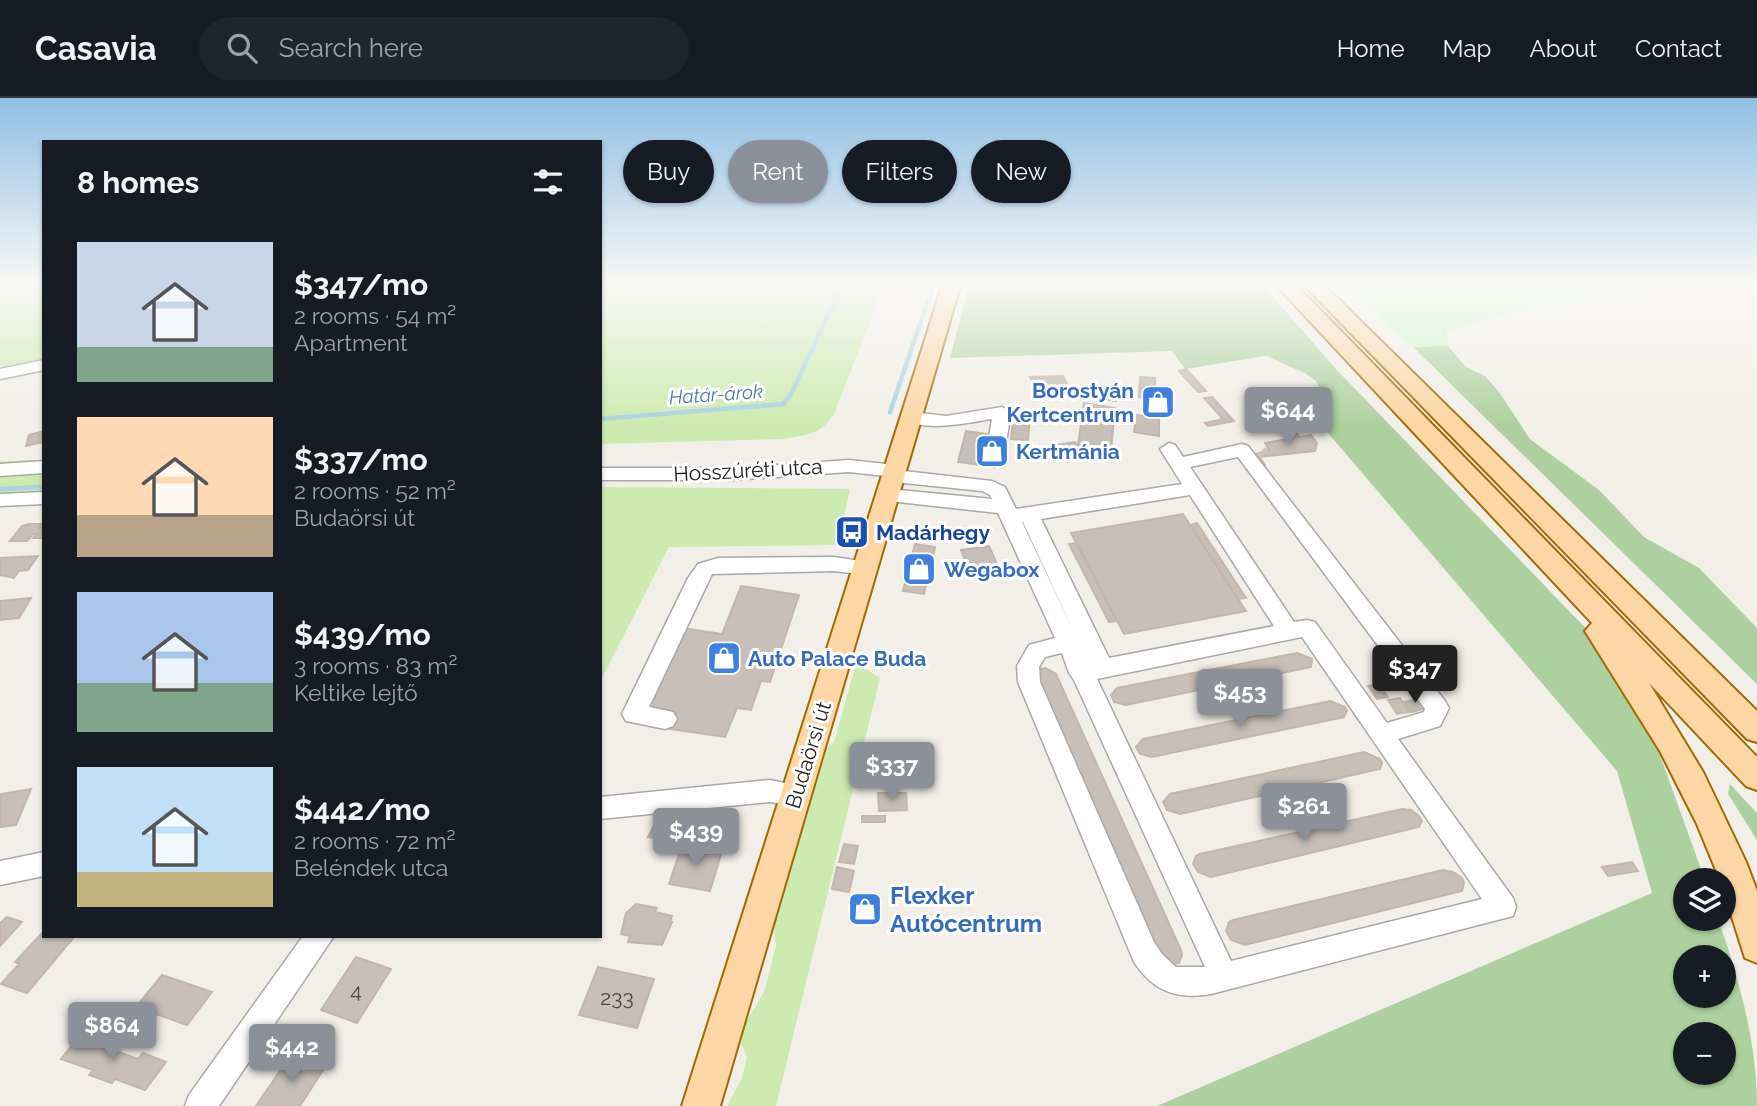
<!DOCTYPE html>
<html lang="en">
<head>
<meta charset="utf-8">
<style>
  :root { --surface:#171b24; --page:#20242c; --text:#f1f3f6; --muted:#9ea1a6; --line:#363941; --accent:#8c9099 }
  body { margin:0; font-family:Raleway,sans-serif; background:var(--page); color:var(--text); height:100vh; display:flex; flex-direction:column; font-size:26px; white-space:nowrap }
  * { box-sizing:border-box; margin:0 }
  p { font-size:23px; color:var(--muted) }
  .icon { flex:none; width:38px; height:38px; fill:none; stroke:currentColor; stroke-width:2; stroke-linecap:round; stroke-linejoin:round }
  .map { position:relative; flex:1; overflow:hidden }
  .details { position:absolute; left:42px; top:42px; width:560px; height:798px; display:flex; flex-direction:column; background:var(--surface); border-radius:0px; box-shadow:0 2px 5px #0004 }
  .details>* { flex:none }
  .top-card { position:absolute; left:623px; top:42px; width:665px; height:63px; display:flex; gap:14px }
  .buttons { position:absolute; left:1673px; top:770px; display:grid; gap:14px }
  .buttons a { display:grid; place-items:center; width:63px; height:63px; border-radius:50%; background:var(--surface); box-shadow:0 2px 5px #0004; font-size:35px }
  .price { position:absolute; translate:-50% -60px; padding:0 16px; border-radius:7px; background:var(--accent); color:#fff; font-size:23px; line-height:46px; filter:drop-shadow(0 2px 4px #0008) }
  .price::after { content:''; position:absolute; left:50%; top:42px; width:21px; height:16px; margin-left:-10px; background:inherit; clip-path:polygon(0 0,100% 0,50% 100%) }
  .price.on { background:#222; color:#fff }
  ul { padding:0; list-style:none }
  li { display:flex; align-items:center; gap:21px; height:175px; padding:0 35px }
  li span { display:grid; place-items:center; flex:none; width:196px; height:140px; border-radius:0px; color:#555 }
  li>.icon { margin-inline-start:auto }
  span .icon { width:84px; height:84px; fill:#fffc; stroke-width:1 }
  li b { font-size:30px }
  h2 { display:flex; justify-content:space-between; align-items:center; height:84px; padding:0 35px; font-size:30px }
  .chip { padding:0 24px; border-radius:32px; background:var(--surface); box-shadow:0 2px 5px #0004; font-size:24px; line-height:63px }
  .chip.on { background:var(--accent); color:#fff }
  header { display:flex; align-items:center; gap:42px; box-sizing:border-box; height:98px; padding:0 35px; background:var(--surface); border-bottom:2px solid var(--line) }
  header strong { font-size:33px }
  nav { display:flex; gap:38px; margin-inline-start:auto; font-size:24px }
  .search { width:490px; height:63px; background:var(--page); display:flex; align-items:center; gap:18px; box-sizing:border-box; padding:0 24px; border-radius:38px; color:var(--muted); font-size:26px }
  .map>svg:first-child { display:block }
  .grass { fill:#cdebb0 }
  .forest { fill:#add19e; fill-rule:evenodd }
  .park { fill:#c8facc }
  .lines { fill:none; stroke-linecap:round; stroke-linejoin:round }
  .stream { stroke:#aad3df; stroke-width:4.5 }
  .building { fill:#c7bfb8; stroke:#c4b6ab; stroke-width:2 }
  .minor-tunnel { stroke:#c8c6c1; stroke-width:17; stroke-dasharray:17 9; stroke-linecap:butt }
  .minor-casing { stroke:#a9a9a9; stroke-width:3 }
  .major-casing { stroke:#a06b00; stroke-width:4 }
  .minor { fill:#fff; fill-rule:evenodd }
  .major { fill:#fcd6a4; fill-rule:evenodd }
  .labels { text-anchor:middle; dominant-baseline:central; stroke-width:6; stroke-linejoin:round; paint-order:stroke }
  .far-water-label { font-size:19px; font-style:italic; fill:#4a7aab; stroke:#fff }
  .shop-label { font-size:21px; font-weight:bold; fill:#366cbe; stroke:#fff; text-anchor:start }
  .street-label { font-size:21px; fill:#222; stroke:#fff }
  .transit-label { font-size:21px; font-weight:bold; fill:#164399; stroke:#fff; text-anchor:start }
  .near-number-label { font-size:21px; fill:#4b4948 }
  .near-shop-label { font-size:24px; font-weight:bold; fill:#366cbe; stroke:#fff; text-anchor:start }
</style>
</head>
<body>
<header>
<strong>Casavia</strong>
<div class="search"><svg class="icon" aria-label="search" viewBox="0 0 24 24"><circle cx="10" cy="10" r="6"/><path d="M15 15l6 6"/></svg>Search here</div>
<nav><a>Home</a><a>Map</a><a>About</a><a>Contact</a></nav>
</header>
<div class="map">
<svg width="1757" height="1008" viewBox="0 0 1757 1008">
  <rect width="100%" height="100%" fill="#f2efe9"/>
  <path class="grass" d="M0 185H44V274L0 283Z
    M600 185 704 188 725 185H885L834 316C821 336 807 337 784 341L600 346Z
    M44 362V396L0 398V363Z
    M600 389 850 391 838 447 669 449 600 584Z
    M855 569 864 570 880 580 776 1008H727L742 980 747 959 741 945 744 928 765 892 776 846 772 822 780 809 827 650 834 644Z"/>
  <path class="forest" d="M970 185H1261L1336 271 1597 542 1653 638 1705 782H1685V821H1718C1739 880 1757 945 1757 1008H1157L1652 795 1617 673 1310 314 1328 309 1316 283 1305 275 1266 258 1185 271 1172 253 950 260ZM1685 859H1724V898H1685ZM1685 936H1724V975H1685Z
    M1343 185H1687L1592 200 1579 206 1532 208 1445 233 1448 248 1466 269 1485 278 1499 294 1530 341 1599 392 1644 439 1699 470 1757 530V586L1413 249Z
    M1730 686 1757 715V742L1728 696Z"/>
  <path class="park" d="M1343 185H1687L1592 200 1579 206 1532 208 1445 233 1448 248 1413 249Z"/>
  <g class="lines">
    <path class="stream" d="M890 314 934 185
      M600 321 783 306 790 298 843 185
      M0 391 44 389"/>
  </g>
  <path class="building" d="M1186 271 1206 293 1198 294 1179 273Z
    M1063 278 1068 287 1035 289 1030 279Z
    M1140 279 1155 280V301L1139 299Z
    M1096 287 1117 290 1116 303 1094 300Z
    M1212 299 1234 323 1208 328 1205 325 1223 321 1204 300Z
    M1084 305 1115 310 1111 352 1078 347Z
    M1014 312 1030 314 1028 342 1011 341Z
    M1136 317 1159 320V338L1134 334Z
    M1303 319 1314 331 1303 333 1293 321Z
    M1286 322 1299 338 1289 340 1276 323Z
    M44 333V344L26 348 29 337Z
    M966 333 994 337 987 368 958 364Z
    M1311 337 1317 345 1315 353 1259 359 1265 367 1262 368 1253 357 1269 352 1265 345Z
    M1075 344 1079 351 1042 357 1038 350Z
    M1183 416 1246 513 1124 536 1071 435Z
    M1197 425 1246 500 1238 501 1190 427Z
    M29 426H41L38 430 44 427V440H33L37 436H33L27 443H10L22 428Z
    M1077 445 1117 523 1109 524 1069 446Z
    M915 446 935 449 924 496 903 493Z
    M989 448 997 466 968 470 961 452Z
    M38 458 28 472 19 473 14 480 0 477V460Z
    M741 488 799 497 770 584 761 583 751 612 737 610 725 639 670 631 677 615 648 609 683 530 722 536Z
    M31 500 19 520 0 522V503Z
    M1297 555 1312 561 1311 569 1126 607 1114 604 1111 597 1117 590Z
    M1046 570 1056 576 1181 852 1182 857 1179 865 1170 867 1156 859 1036 580 1039 571Z
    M1379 586 1388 599 1377 601 1368 588Z
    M1400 600 1409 614 1397 616 1388 602Z
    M1419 601 1427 610 1411 614 1404 604Z
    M1330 603 1345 609 1347 613 1344 619 1152 659 1140 656 1136 649 1143 641Z
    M1364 654 1380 661 1382 665 1380 671 1180 716 1167 712 1163 704 1170 696Z
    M31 691 16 727 0 729 1 696Z
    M878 695H906L907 712 879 713Z
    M680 708 667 742 648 739 664 709Z
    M1402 711 1411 712 1419 718 1422 723 1419 729 1211 779 1198 774 1193 766 1196 758 1200 756Z
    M862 718H885V724H862Z
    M844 746 858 748 854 766 839 764Z
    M682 747 722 753 710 793 669 786Z
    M1632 764 1638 773 1608 778 1602 769Z
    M837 769 854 773 849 794 832 791Z
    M1443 772 1453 774 1462 780 1464 785 1462 793 1245 847 1231 842 1226 833 1229 824 1233 822Z
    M636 806 657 810 655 814 672 818 670 824H672L662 847 628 844 630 838 621 836 626 815Z
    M7 819 22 824 0 848V825Z
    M44 833V838H75L27 895 1 886 19 866 15 864Z
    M356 859 391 871 357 925 321 912Z
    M598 869 654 881 637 930 579 917Z
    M162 877 212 894 187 927 136 909Z
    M83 933 109 942 104 949 138 961 143 955 166 964 145 992 115 981 112 985 89 977 93 972 61 961Z
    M295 958 325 969 300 1008H256L285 965 290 966Z"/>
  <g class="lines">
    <path class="minor-tunnel" d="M1259 355 1262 358"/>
    <g class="minor-casing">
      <path id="minor" d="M44 262V272L0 281V271Z
        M1002 309 1011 314 1003 363 994 369 985 363 992 321C971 324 919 336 903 319L912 314 946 318Z
        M1169 345 1175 347 1183 359 1242 346 1248 348 1445 603 1449 610 1440 628 1398 641 1513 800 1516 809 1513 818 1211 896C1177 902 1153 893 1134 864L1018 584 1017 568 1029 547 1055 540 998 415 889 403 882 401 880 397 882 393 889 391 992 401 990 397 982 393 894 384 887 382 885 378 849 374 732 382H600V370H732L849 362 895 367 904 373 992 383 1005 389 1016 411 1182 386 1160 351ZM1238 359 1425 611 1424 614 1387 625 1315 524 1307 522 1294 524 1190 369ZM1190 397 1274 528 1109 560 1041 421ZM1022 424H1023L1074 534ZM1302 539 1482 801 1231 863 1097 581ZM1062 555 1069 575 1074 582 1205 869H1176L1162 856 1154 844 1040 584 1039 569 1045 559Z
        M44 363V375L0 378V366Z
        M44 394V406L0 408V396Z
        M834 459 874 465 877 470 874 475 867 477 834 473 712 476 649 609 673 614 677 621 673 628 665 631 626 623 622 616 688 480 698 466 718 460Z
        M770 682 804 689 807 697 804 705 795 708 770 704 600 721V699Z
        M44 754V778L0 787V763Z
        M303 838H334L219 1008H185L189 997Z"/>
    </g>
    <g class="major-casing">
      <path id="major" d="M943 185H961L720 1008H682Z
        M1274 185H1294L1757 659V692L1746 688 1649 585 1703 674 1746 764 1757 793V865L1745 860 1724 794V782H1720L1697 726 1660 653 1585 533 1592 525Z
        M1302 185H1322L1757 613V644L1747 641Z"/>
    </g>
    <use href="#minor" class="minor"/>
    <use href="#major" class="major"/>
  </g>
  <linearGradient id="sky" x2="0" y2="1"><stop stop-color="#8fc0e4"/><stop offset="0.57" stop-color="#f9f8f5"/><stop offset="1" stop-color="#f9f8f5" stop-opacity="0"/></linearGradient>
  <rect width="1757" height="327" fill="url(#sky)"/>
  <defs>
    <g id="shop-square" transform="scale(1.75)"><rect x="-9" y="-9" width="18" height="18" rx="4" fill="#3f7fe0" stroke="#fff"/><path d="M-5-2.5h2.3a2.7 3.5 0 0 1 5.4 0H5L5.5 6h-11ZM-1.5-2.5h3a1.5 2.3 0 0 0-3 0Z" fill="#fff"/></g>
    <g id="bus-square" transform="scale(1.75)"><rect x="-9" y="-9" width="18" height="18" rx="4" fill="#1a4fb4" stroke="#fff"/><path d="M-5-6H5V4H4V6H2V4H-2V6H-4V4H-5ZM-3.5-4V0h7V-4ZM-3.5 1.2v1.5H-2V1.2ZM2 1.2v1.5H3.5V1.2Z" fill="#fff"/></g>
  </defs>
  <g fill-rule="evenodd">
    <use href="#shop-square" x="1158" y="304"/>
    <use href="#shop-square" x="992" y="353"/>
    <use href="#bus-square" x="852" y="434"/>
    <use href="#shop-square" x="919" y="471"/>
    <use href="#shop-square" x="724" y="560"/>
    <use href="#shop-square" x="865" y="811"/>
  </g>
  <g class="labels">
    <g class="far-water-label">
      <text transform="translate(716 296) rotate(-4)">Határ-árok</text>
    </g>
    <g class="shop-label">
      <text x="1134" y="292" text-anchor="end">Borostyán<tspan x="1134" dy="24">Kertcentrum</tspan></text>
      <text x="1016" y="353">Kertmánia</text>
      <text x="944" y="471">Wegabox</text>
      <text x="748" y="560">Auto Palace Buda</text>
    </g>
    <g class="street-label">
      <text transform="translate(748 372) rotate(-3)">Hosszúréti utca</text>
      <text transform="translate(808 657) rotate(-73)">Budaörsi út</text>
    </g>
    <g class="transit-label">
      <text x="876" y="434">Madárhegy</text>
    </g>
    <g class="near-number-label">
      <text x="356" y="892">4</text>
      <text x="617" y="899">233</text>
    </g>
    <g class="near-shop-label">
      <text x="890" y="797">Flexker<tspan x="890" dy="28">Autócentrum</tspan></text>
    </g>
  </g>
</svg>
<div class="buttons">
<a><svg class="icon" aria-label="layers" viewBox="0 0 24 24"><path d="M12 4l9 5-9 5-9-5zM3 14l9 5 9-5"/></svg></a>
<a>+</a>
<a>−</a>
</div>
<b class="price" style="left:1288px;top:349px">$644</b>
<b class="price on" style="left:1415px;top:607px">$347</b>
<b class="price" style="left:1240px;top:631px">$453</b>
<b class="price" style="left:892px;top:704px">$337</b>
<b class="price" style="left:1304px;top:745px">$261</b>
<b class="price" style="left:696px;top:770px">$439</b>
<b class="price" style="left:112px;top:964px">$864</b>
<b class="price" style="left:292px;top:986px">$442</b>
<div class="top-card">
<a class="chip">Buy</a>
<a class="chip on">Rent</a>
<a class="chip">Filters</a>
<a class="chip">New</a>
</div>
<section class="details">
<h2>8 homes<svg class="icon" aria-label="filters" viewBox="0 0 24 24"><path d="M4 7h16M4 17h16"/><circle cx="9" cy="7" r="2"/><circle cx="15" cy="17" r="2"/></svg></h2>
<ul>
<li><span style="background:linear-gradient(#c9d6e8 75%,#7fa58c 0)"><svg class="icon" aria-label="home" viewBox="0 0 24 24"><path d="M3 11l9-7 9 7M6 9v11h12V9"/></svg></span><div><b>$347/mo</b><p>2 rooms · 54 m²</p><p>Apartment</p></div></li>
<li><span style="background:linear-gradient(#ffd9b3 70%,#b9a48a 0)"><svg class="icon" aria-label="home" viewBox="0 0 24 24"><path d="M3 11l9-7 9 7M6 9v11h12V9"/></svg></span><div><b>$337/mo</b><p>2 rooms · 52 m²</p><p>Budaörsi út</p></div></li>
<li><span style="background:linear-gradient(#a9c7e8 65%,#7fa58c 0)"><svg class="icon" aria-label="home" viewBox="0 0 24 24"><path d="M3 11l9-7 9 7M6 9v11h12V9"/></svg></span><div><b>$439/mo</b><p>3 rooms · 83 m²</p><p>Keltike lejtő</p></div></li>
<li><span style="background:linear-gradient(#bfe0f5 75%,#c2b280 0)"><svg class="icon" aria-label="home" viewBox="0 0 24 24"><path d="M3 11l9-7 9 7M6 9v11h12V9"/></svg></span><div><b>$442/mo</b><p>2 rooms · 72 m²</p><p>Beléndek utca</p></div></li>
</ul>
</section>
</div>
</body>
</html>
